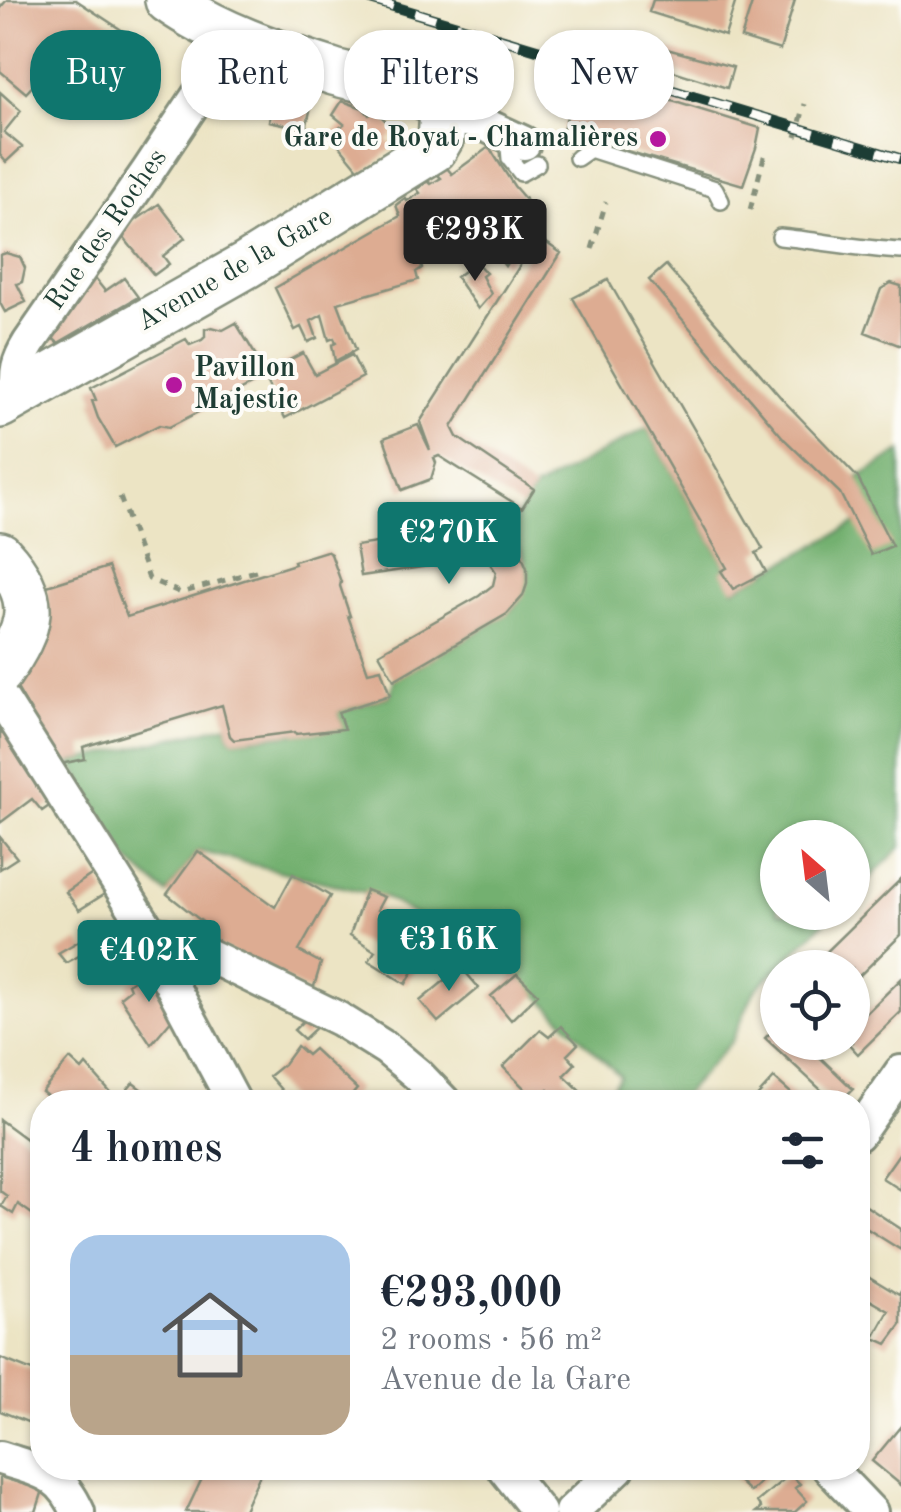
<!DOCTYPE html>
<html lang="en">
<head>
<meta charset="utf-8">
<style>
  :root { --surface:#fff; --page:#f6f6f7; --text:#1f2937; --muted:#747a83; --line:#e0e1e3; --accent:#0f766e }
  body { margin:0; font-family:"Old Standard TT",serif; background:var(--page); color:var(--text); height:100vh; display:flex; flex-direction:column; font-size:38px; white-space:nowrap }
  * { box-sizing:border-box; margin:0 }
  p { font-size:32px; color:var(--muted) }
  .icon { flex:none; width:55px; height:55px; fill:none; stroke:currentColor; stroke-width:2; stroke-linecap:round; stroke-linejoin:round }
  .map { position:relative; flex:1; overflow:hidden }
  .sheet { position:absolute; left:30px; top:1090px; width:840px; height:390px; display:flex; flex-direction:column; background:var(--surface); border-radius:40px; box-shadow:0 2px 8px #0004 }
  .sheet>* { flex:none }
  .banner { position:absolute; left:30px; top:30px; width:842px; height:90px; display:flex; gap:20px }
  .needle { width:65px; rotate:332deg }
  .tools { position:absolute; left:760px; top:820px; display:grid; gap:20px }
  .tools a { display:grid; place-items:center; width:110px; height:110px; border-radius:50%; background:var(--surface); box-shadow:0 2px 8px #0004; font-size:50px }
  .price { position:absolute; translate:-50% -85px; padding:0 22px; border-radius:10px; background:var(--accent); color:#fff; font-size:32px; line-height:65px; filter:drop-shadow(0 2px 5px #0008) }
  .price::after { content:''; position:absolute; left:50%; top:60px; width:30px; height:22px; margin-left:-15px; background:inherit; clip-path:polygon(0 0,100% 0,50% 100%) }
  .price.active { background:#222; color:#fff }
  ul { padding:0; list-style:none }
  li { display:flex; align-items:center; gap:30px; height:250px; padding:0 40px }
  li+li { border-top:2px solid var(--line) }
  li span { display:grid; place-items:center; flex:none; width:280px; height:200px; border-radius:30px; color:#555 }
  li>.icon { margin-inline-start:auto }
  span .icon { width:120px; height:120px; fill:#fffc; stroke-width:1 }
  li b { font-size:42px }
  h2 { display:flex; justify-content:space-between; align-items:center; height:120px; padding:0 40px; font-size:42px }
  .tag { padding:0 35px; border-radius:40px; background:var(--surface); box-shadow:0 2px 8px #0004; font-size:35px; line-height:90px }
  .tag.active { background:var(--accent); color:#fff }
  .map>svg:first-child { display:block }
  .forest { fill:#73b070; stroke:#497652; stroke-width:2.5 }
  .building { fill:#ddac92 }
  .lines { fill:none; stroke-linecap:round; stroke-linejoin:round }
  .lane-casing { stroke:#86907c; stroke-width:20 }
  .street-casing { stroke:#86907c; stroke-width:38 }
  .secondary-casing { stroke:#86907c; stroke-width:50 }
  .path { stroke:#86907c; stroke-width:5; stroke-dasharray:8 8; stroke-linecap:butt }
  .lane { stroke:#fff; stroke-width:15 }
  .street { stroke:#fff; stroke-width:32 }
  .secondary { stroke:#fff; stroke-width:45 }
  .rail-casing { stroke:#1f3d34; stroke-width:11 }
  .rail { stroke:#fdfcf7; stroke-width:8; stroke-dasharray:22; stroke-linecap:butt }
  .poi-dot { fill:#b5179e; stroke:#fdfcf7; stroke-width:4 }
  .labels { text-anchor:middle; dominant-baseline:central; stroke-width:8; stroke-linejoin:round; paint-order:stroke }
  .poi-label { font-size:28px; font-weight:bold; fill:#1f3d34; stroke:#fdfcf7; text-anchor:end }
  .street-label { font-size:28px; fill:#1f3d34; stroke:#fdfcf7 }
</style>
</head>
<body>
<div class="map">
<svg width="901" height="1512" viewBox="0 0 901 1512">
  <rect width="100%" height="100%" fill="#fdfcf7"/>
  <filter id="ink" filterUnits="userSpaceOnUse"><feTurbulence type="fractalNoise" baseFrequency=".01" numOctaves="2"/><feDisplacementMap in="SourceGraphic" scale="20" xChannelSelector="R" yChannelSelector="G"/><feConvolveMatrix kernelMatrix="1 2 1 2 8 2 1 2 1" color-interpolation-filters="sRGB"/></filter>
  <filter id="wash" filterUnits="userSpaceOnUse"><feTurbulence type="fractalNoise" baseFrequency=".0048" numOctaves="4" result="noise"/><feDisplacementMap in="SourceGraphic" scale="40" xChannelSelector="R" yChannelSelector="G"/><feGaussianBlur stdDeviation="2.25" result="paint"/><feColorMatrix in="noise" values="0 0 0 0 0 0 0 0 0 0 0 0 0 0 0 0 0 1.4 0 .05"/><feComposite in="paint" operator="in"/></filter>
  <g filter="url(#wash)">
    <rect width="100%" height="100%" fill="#ece4c4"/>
    <path class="forest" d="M647 428 727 568 722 571 734 589 855 524 858 478 901 451V847L853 895 852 838H778V912L834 913 755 990 732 1041 677 1102H601L620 1076 517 975 384 897 198 851 167 894 120 853 71 762 227 725 230 736 234 740 343 729 338 712 390 696 394 680C421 664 450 648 477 632 488 625 501 619 511 610 534 588 532 553 506 534L534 489Z"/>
    <g id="blocks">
      <path class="building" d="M7 0H76L126 33 121 42 154 67 135 97 100 73 70 46 26 93 0 71V8Z
        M653 0H736L725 36 649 12Z
        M753 0H795L780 50 741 38Z
        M634 40 733 67 727 88 629 57Z
        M581 73 760 128 756 148 743 185 562 132Z
        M278 84 314 93 306 129 269 121Z
        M0 92 21 111 4 132 22 147 6 162 0 155Z
        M342 101 363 108 369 115 376 111 392 127 393 136 387 140 394 147 362 173 331 135 344 124 333 115Z
        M489 147 514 186 538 214 505 266 498 257 505 251 486 227 477 231 468 220 420 258 422 268 416 272 418 280 338 303 356 350 335 361 332 345 336 343 334 338 329 340 322 315 311 321 317 338 308 342 301 327 295 330 275 288 400 216 396 205 405 198 407 201 420 193 417 189 428 181 431 184 441 178 437 174 446 167 452 174Z
        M159 204 185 238 163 256 169 264 154 275 119 232Z
        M538 237 561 253 452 427 457 437 534 489 522 508 439 456 434 458 436 463 431 479 402 490 384 438 418 425 430 450 420 422Z
        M6 253 20 257 25 268 22 282 17 284 26 302 5 312 0 303V255Z
        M476 262 486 273 482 276 491 294 478 309 456 277Z
        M666 265 783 400 858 478 892 546 871 555 840 493 785 440 649 280Z
        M88 270 105 291 124 278 138 297 58 343 47 333Z
        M608 280 763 549 756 553 766 572 733 589 721 571 727 568 573 298Z
        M891 283 901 286V346L865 332 881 289Z
        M236 323 266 372 303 353 315 374 352 355 363 377 285 418 265 378 169 427 159 425 115 447 98 418 92 401 96 400 91 388 186 339 190 345 202 340 205 337V329L212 327 223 330Z
        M475 528 500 532 510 536 516 542 527 568V584L523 596 507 614 394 680 379 653 479 596 493 585 496 572 489 562 477 559 361 576 356 546Z
        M326 551 331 554 341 582 340 586 350 616H348L368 672 381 669 390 695 338 712 344 729 296 734 295 732 234 740 230 736 222 705 83 747 85 759 60 764 17 688 19 687 17 679 36 659 45 640 49 617 47 586 108 567 127 617 295 564 294 561Z
        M0 719 52 804 42 811 32 799 0 823Z
        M0 837 17 858 0 869Z
        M198 851 275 907 293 874 330 896 299 951 321 963 312 993 208 941 214 931 167 894Z
        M94 873 106 893 79 910 66 892Z
        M901 879V935L852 983V968H810Z
        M366 890 384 897 377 910 391 919 388 923 403 931 407 924 432 938 406 984 369 961 375 951 350 935Z
        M79 941 86 952 66 963 58 953Z
        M461 967 479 988 438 1022 420 1001Z
        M151 968 178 1012 151 1044 120 997 130 989 128 984Z
        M517 974 538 994 511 1020 491 996Z
        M901 979V1012L858 1054 847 1042H852V1027Z
        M307 1017 320 1024 304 1039 294 1030Z
        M778 1025V1042H804L853 1089 840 1102H834L765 1038Z
        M561 1026 578 1044 567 1055 575 1064 564 1075 587 1097 582 1102H561L548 1090 537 1101 503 1067 540 1030 549 1037Z
        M297 1046 307 1055 314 1049 357 1089 346 1102H292L269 1076 284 1064Z
        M70 1059 82 1070 86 1065 118 1101 133 1083 158 1102H55L42 1092Z
        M774 1078 801 1102H752Z
        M411 1088 425 1102H396Z
        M0 1120 42 1151V1221L18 1204 13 1214 1 1206 7 1196 0 1191Z
        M901 1151V1190L882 1178Z
        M860 1202 901 1229V1250L858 1223V1205Z
        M858 1270 899 1295 901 1291V1325L887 1344 874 1338 889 1311 858 1293Z
        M0 1358 35 1372 34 1378 42 1382V1428L0 1411Z
        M901 1426V1485L872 1461Z
        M207 1468H263L243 1512H186Z
        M725 1468H775L750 1492Z
        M790 1474 800 1484 795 1488 807 1501 795 1512H756L761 1508 757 1502Z
        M0 1477 43 1490 36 1512H0Z"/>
    </g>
  </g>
  <g filter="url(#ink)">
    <use href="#blocks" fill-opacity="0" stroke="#86907c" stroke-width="2.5"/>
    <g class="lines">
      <g class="lane-casing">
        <path id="lane" d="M508 136 510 159 521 173 537 164
          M577 158 590 149 715 189 721 201
          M780 237C821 241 860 249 901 251"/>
      </g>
      <g class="street-casing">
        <path id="street" d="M443 115 481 123 524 143
          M18 393C15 372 18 361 29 343L148 171 214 72
          M0 696 150 933 169 936 339 1019 387 1049 417 1074 444 1102
          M150 933 169 980 234 1102
          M858 1134 901 1072
          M0 1458C39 1471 60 1471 78 1512
          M504 1468 539 1512
          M829 1468 871 1512
          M571 1512 618 1468"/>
      </g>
      <g class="secondary-casing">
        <path id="secondary" d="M0 405 247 265 434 149 441 137 443 115C440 111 437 107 434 103 417 86 356 80 331 71 275 53 216 34 168 0
          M0 555C41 599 31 627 0 672"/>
      </g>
      <path class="path" d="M796 137 805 104
        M750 210 766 149
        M592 249 606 202
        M120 497 149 579 181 593 256 571"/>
      <use href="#lane" class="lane"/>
      <use href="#street" class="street"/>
      <use href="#secondary" class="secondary"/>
      <g class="rail-casing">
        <path id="rail" d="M372 0 901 159"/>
      </g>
      <use href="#rail" class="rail"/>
    </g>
  </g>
  <g class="poi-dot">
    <circle cx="658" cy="139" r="10"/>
    <circle cx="174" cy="385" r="10"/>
  </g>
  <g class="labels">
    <g class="poi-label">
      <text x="638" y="139">Gare de Royat - Chamalières</text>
      <text x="194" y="369" text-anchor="start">Pavillon<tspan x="194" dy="32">Majestic</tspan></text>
    </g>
    <g class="street-label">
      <text transform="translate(107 230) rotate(-55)">Rue des Roches</text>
      <text transform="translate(235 270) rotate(-30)">Avenue de la Gare</text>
    </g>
  </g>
</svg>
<div class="tools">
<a><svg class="needle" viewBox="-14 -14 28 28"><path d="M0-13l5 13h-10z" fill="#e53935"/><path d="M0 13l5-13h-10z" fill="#747a83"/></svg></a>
<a><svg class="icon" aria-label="locate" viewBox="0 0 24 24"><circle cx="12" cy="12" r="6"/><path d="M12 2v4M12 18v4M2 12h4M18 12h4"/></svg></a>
</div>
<b class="price active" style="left:475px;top:284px">€293K</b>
<b class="price" style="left:449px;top:587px">€270K</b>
<b class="price" style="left:449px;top:994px">€316K</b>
<b class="price" style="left:149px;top:1005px">€402K</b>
<div class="banner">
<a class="tag active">Buy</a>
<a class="tag">Rent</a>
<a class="tag">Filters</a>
<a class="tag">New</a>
</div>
<section class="sheet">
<h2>4 homes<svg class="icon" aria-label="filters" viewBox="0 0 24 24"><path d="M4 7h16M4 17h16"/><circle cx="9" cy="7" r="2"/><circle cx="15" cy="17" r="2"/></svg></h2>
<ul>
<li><span style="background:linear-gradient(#a9c7e8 60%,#b9a48a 0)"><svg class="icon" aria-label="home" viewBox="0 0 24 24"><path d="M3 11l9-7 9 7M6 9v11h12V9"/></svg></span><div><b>€293,000</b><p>2 rooms · 56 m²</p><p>Avenue de la Gare</p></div></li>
</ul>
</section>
</div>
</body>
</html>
